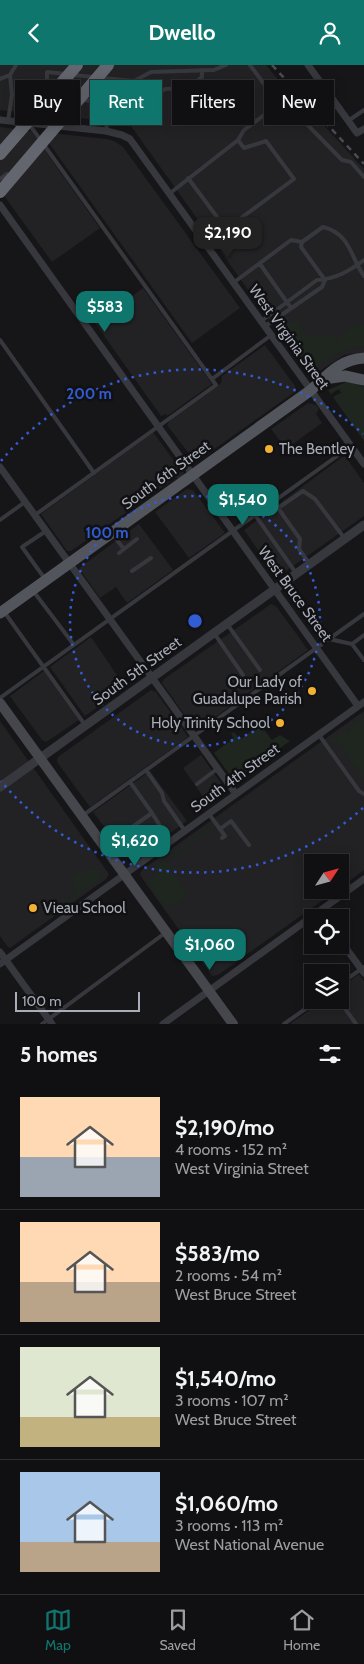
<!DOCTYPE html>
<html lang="en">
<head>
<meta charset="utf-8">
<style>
  :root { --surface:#101012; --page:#1e1e20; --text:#f1f3f6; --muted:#9c9d9f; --line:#303032; --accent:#0f766e }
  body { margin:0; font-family:Cabin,sans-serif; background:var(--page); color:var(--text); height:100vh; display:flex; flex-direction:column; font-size:19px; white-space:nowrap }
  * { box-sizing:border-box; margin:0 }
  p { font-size:16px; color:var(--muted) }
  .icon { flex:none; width:28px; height:28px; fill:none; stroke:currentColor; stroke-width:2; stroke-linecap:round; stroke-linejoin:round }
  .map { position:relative; height:959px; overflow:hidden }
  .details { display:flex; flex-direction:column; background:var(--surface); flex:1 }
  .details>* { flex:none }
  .guide { position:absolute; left:15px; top:15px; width:335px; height:45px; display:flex; gap:10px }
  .needle { width:32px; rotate:54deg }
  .controls { position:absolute; left:304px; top:789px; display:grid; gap:10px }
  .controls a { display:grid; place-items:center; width:45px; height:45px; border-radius:0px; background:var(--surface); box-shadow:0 2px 12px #0003,0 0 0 1px var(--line); font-size:25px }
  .scale { position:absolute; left:15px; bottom:12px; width:125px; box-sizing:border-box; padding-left:5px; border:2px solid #a8adb8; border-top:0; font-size:14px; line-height:18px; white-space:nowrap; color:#a8adb8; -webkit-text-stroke:4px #111113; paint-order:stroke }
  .price { position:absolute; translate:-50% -42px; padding:0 11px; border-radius:10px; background:var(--accent); color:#fff; font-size:16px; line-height:32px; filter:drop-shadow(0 1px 2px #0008) }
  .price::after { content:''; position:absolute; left:50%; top:30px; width:15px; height:11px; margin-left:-8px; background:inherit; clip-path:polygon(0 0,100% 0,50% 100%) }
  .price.active { background:#222; color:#fff }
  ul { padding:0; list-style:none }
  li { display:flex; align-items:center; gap:15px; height:125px; padding:0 20px }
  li+li { border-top:1px solid var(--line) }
  li span { display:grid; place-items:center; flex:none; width:140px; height:100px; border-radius:0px; color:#555 }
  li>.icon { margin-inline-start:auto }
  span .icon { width:60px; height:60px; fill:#fffc; stroke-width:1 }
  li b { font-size:21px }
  h2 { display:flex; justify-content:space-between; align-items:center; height:60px; padding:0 20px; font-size:21px }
  .tag { padding:0 18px; border-radius:0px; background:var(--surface); box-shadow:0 2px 12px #0003,0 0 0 1px var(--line); font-size:18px; line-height:45px }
  .tag.active { background:var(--accent); color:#fff }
  header { display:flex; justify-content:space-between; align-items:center; height:65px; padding:0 20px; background:var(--accent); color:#fff; font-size:22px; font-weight:800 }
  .tab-bar { display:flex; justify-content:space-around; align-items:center; height:70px; border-top:1px solid var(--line); background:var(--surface); font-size:14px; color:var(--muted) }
  .tab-bar a { display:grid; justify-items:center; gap:2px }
  .tab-bar .active { color:var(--accent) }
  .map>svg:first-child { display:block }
  .built { fill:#222225 }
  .green { fill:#1e261f }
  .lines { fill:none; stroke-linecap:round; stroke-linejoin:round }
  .service { stroke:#37383d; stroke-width:4 }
  .minor { stroke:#37383d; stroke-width:7 }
  .tertiary { stroke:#37383d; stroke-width:9 }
  .secondary { stroke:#45474d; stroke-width:10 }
  .primary { stroke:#53555c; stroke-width:11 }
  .rail { stroke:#4a4c52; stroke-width:2.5; stroke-dasharray:6 5; stroke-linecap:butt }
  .motorway-bridge { stroke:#63666e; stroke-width:12 }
  .ring { fill:none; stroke:#325cd3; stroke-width:2.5; stroke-dasharray:2.5 5 }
  .poi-dot { fill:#f2b134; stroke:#111113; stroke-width:2 }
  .labels { text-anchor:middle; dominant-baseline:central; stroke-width:5; stroke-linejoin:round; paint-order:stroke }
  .street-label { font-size:15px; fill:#a8adb8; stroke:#111113 }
  .poi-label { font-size:15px; fill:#a8adb8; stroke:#111113; text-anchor:start }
  .centre { fill:#325cd3; stroke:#111113; stroke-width:2.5 }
  .ring-label { font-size:15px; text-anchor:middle; font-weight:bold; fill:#325cd3; stroke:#111113; stroke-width:5; stroke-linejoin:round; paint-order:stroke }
</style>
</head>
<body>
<header><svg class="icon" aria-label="back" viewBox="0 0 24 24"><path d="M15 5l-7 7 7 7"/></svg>Dwello<svg class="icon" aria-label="person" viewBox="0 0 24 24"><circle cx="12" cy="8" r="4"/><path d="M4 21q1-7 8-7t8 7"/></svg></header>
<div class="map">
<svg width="364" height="959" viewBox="0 0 364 959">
  <rect width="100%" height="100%" fill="#161618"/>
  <path class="built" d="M0 0H266L285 23 320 56 364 104V287L344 290 315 309 306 306 131 61 126 58 0 45Z
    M0 62 31 66 100 163 52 197 0 125Z
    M41 67 107 74 114 76 123 82 240 243 192 278Z
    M143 223 212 319 167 351 166 349 161 351 95 258Z
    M265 280 295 321 296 326 199 395H194L167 360 170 355 221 318 222 311Z
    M308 338 316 340 319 344 316 349 322 358 286 384 271 364Z
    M153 367 177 400 181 401 184 405 183 411 179 413H175L71 486H67L41 449Z
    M345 391 364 418V451L283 508 275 509 244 465 341 393Z
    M187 424 193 425 225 468 189 493 155 447Z
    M139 459 173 505 127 538 116 522 100 533 79 503Z
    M271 539 276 541 308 585 196 666 162 618 164 614Z
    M91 572 125 622 85 651 50 602Z
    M44 606 79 655 46 677 42 675 10 631Z
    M151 625 156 627 188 672 90 742 57 697 58 692Z
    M364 646V805L340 823V798H312V825H337L218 910 212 911 142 813 140 809 142 805Z
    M0 656 109 809 106 814 10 883 7 881 0 871Z
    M201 690 226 725 225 728 209 740 183 703Z
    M150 706 187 756 134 794H129L93 747Z
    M359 909 364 916V959H290L324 935H340V923Z"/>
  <path class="green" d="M283 252 288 258H291L298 254 302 260 301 261 308 271 325 272 332 268 336 274 355 260 357 262 364 257V281C343 283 330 292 313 304H311L277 256Z
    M346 317 353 318 364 322V376L333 332 341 328 339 324 331 329 328 325Z
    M364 652V713L337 676 331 680 329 677 344 666 350 670 349 667 352 665 347 664Z
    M269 653 261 661 272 675 280 670 290 676 234 716 214 688 234 673 231 669 234 667 240 675Z
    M213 760 215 762 166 797 188 829 167 844 147 816 158 808 154 802Z
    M93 802 100 811V814L55 846 52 845 77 827 70 814 78 807 84 808Z"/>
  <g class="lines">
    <path class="service" d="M250 0 279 39
      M73 10 94 12
      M101 13 113 14
      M0 14 10 10
      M47 28V7L66 9
      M53 32 76 34
      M83 35 132 40 141 38 150 35 165 24 188 23 202 12V6
      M8 56 12 30 10 10 16 0
      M348 56 364 45
      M29 59 216 320 35 450
      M106 66 113 14 134 16 151 7 214 5 226 0
      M188 113 226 164 294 114 266 76 244 83 238 75
      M0 114 7 109
      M169 129 238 75 244 65 279 39 293 45 342 95 351 97 364 112
      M302 177 301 182 325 215
      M260 199 291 243
      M233 218 291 175 302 177 323 162C351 169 350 192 364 211
      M260 257 317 215C336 214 349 206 364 195
      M264 262 322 222 325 215
      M0 275 94 408
      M212 314 270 271
      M255 450 296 508
      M0 455 25 437
      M113 470 124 484
      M119 488 137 474
      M309 498 299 484 300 474 278 443 303 426 315 434 345 474
      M132 506 151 493
      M45 514 22 482 46 466
      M34 527 74 580
      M5 548 85 660
      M227 559 260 605
      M214 568 243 610
      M329 574 352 579 364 595
      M352 579 364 570
      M0 633 351 381
      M319 670 359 726 364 729
      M146 705 162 728 164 736 185 766
      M130 717 152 748
      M197 719 217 704
      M209 749 220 764 231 756 249 780
      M82 751 364 549
      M220 764 225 771 222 773
      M134 780 159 762
      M145 795 125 767 152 748 170 777
      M340 919 364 902
      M339 935 356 959
      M42 959 165 868
      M284 959 318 935"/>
    <path class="minor" d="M308 0 357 68 364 64
      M0 55 106 66 122 70 130 74 364 399
      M0 140 358 641
      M0 402 236 729
      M340 875 364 908
      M0 887 52 959
      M0 899 364 637
      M163 959 364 814"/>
    <path class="tertiary" d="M0 722 364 460"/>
    <path class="secondary" d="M0 638 233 959"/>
    <path class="primary" d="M324 314 345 311 364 315
      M0 548 311 325C329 309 339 295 364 293"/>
    <path class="rail" d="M272 0 364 99"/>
    <path class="motorway-bridge" d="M0 89 77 0
      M0 127 108 0"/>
  </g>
  <g class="ring">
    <circle cx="195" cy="556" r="125"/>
    <path d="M363 743A251 251 0 0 1 1 716M1 396A251 251 0 0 1 363 369"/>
  </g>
  <g class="poi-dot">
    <circle cx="269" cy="384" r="5"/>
    <circle cx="312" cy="626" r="5"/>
    <circle cx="280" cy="658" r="5"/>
    <circle cx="33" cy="843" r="5"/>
  </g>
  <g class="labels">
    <g class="street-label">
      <text transform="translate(289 272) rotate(54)">West Virginia Street</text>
      <text transform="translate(166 410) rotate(-36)">South 6th Street</text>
      <text transform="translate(295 529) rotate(54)">West Bruce Street</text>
      <text transform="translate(137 606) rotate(-36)">South 5th Street</text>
      <text transform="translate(235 713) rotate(-36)">South 4th Street</text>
    </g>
    <g class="poi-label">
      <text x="279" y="384">The Bentley</text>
      <text x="302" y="617" text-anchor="end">Our Lady of<tspan x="302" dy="17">Guadalupe Parish</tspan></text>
      <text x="270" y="658" text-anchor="end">Holy Trinity School</text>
      <text x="43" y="843">Vieau School</text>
    </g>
  </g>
  <circle cx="195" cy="556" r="8" class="centre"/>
  <g class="ring-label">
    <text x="89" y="334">200 m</text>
    <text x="107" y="473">100 m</text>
  </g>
</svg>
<div class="controls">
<a><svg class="needle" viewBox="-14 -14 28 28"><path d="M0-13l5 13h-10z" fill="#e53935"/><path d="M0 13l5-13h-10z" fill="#9c9d9f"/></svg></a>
<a><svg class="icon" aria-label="locate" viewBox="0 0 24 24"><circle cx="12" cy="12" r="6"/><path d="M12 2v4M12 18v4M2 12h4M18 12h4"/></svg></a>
<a><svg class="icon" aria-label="layers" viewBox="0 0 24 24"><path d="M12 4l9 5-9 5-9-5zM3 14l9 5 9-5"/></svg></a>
</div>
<div class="scale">100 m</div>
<b class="price active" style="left:228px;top:194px">$2,190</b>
<b class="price" style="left:105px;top:268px">$583</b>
<b class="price" style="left:243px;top:461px">$1,540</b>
<b class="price" style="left:135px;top:802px">$1,620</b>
<b class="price" style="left:210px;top:906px">$1,060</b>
<div class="guide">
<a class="tag">Buy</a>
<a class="tag active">Rent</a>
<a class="tag">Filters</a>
<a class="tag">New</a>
</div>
</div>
<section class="details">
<h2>5 homes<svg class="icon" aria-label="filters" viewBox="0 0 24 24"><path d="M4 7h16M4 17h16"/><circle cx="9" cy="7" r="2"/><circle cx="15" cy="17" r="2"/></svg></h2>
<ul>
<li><span style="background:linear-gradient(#ffd9b3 60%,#9aa5b1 0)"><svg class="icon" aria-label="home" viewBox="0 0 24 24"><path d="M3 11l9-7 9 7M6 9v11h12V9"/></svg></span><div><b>$2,190/mo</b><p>4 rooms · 152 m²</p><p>West Virginia Street</p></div></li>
<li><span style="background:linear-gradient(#ffd9b3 60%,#b9a48a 0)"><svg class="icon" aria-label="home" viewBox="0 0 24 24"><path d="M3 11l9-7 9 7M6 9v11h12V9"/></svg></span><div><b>$583/mo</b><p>2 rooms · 54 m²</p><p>West Bruce Street</p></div></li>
<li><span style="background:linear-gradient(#dfe7d0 70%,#c2b280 0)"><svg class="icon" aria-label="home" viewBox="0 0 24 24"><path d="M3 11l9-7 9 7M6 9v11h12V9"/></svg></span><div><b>$1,540/mo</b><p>3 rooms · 107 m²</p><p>West Bruce Street</p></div></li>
<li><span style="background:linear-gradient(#a9c7e8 70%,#b9a48a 0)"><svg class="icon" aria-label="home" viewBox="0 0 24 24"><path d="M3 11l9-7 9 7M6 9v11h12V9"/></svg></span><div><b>$1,060/mo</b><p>3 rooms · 113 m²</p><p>West National Avenue</p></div></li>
</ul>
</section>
<nav class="tab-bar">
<a class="active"><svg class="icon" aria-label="map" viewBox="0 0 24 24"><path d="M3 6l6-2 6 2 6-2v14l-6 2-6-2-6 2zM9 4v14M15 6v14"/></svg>Map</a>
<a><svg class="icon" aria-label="saved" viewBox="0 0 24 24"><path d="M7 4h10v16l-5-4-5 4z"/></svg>Saved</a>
<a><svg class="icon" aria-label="home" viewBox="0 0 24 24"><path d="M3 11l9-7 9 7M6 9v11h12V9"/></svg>Home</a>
</nav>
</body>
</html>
